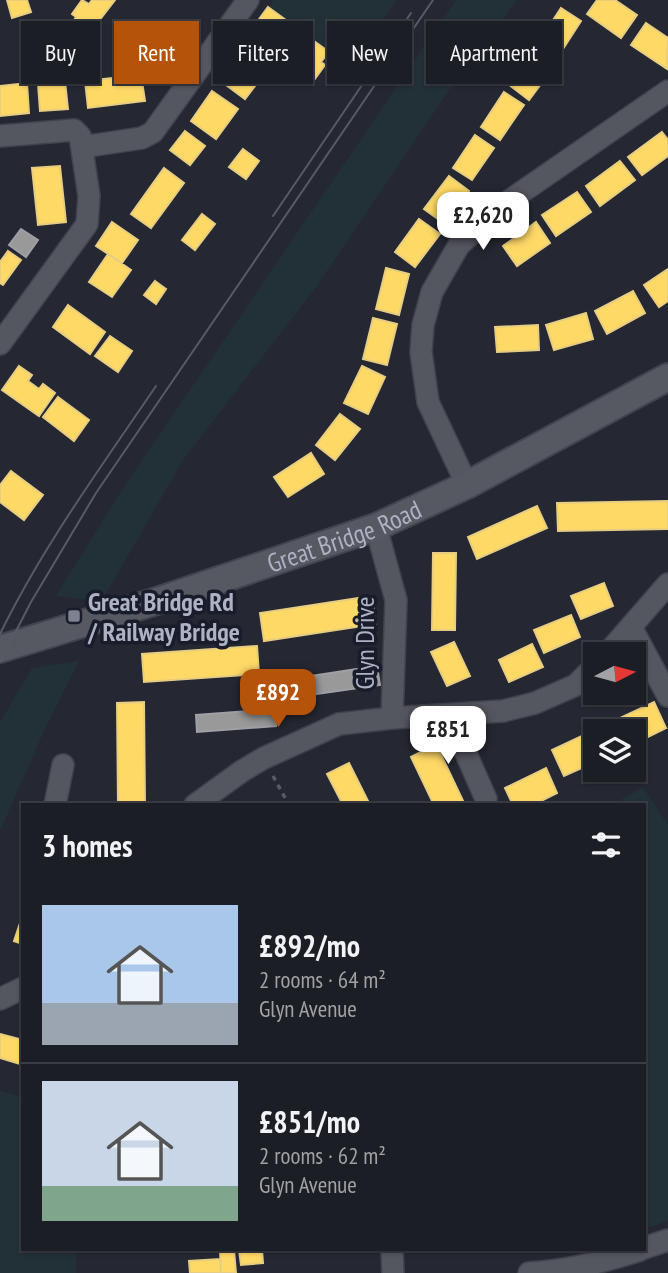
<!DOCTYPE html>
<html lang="en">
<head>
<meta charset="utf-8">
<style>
  :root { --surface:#1c1e26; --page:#292b32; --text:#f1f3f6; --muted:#a0a2a7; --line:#3a3c43; --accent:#b45309 }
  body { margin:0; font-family:"PT Sans Narrow",sans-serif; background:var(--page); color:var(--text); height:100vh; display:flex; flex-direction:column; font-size:26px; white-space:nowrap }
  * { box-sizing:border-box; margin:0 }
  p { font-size:23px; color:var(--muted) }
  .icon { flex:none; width:38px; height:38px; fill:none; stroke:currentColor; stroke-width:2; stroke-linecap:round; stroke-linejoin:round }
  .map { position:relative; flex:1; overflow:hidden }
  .sheet { position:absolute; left:21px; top:803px; width:625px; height:448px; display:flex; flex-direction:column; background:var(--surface); border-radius:0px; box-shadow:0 2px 5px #0004,0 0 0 2px var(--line) }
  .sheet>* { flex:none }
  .banner { position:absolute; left:21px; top:21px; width:626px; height:63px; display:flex; gap:14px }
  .needle { width:46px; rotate:84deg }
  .buttons { position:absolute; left:583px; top:642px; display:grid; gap:14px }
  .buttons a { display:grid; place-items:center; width:63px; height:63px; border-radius:0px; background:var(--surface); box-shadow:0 2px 5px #0004,0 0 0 2px var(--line); font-size:35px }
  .price { position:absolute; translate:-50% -60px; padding:0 16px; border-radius:14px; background:#fff; color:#222; font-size:23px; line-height:46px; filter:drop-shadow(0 2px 4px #0008) }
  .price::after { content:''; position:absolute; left:50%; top:42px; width:21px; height:16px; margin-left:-10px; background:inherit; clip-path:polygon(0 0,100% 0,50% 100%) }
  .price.current { background:var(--accent); color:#fff }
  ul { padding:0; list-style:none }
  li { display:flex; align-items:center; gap:21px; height:175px; padding:0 21px }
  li+li { border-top:2px solid var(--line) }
  li span { display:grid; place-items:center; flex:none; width:196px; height:140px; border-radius:0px; color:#555 }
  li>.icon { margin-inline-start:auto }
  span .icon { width:84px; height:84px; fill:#fffc; stroke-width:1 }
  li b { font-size:30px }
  h2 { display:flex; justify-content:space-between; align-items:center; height:84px; padding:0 21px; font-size:30px }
  .tag { padding:0 24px; border-radius:0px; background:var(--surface); box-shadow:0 2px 5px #0004,0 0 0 2px var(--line); font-size:24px; line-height:63px }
  .tag.current { background:var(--accent); color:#fff }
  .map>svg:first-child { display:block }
  .green { fill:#223037 }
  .homes { fill:#ffd966; stroke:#e6cd82; stroke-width:2 }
  .industry { fill:#999; stroke:#9fa0a6; stroke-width:2 }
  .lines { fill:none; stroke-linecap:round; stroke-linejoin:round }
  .minor-casing { stroke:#41434b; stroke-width:24 }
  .major-casing { stroke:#42454f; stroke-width:30 }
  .path { stroke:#585b63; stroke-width:3.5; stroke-dasharray:5 5; stroke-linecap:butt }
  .minor { stroke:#545660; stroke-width:21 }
  .major { stroke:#575962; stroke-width:26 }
  .tram { stroke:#585b64; stroke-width:2 }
  .poi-dot { fill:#7d8291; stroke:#191d2b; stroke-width:2.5 }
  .labels { text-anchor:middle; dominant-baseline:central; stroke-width:7; stroke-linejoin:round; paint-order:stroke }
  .street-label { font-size:26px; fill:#adb2c4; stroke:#191d2b }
  .poi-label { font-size:26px; font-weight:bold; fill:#adb2c4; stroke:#191d2b; text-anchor:start }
</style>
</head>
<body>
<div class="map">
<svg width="668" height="1273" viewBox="0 0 668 1273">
  <rect width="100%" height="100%" fill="#252832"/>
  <path class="green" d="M274 0H397L355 58H338L268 7Z
    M456 0H517L456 80 316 287 183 460 102 601 56 596 121 491Z
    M79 661 45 729 0 831V722L32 668Z
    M643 788 668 825V1221L644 1229V805H610Z
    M0 1091 15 1095 23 1102V1250H76V1273H0Z"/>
  <path class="homes" d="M7 0H27L31 12 12 18Z
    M82 0 89 4 92 0H115L88 35 72 23 76 17 72 14Z
    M597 0H615L637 15 621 38 587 14Z
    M268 7 290 23 281 36 286 40 279 49 271 44 276 36 257 22Z
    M561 8 581 21 559 55 539 42Z
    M40 20 66 23 64 41 37 38Z
    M172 23 193 38 179 59 167 51 158 64 137 49 147 34 159 42Z
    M646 23 668 38 667 69 631 45Z
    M301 32 314 41 297 63 279 49 286 40 292 44Z
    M314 41 329 52 321 62 325 65 314 80 306 74 308 70 297 63Z
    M242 49 268 69 245 99 218 79Z
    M533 49 555 65 529 100 508 84Z
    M141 75 145 101 88 108 85 81Z
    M65 81 68 109 40 111 38 84Z
    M27 83 29 113 0 116V86Z
    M212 91 238 109 216 139 191 121Z
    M504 92 524 105 500 140 481 127Z
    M185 131 205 146 190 165 170 150Z
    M662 132 668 140V156L642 175 628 157Z
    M475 135 494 148 472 180 453 168Z
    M243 149 259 161 246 179 229 167Z
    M620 161 635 180 600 206 586 186Z
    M60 166 66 222 38 225 32 168Z
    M164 168 184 183 151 228 131 214Z
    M449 176 469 191 445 224 424 209Z
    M577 192 591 212 556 236 542 215Z
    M202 214 215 224 195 250 182 240Z
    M419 219 440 234 415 267 395 252Z
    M112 222 138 240 122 263 96 246Z
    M536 222 550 243 517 266 503 246Z
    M8 251 21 260 3 285 0 283V262Z
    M108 254 131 270 112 297 89 282Z
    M386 268 409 274 399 315 376 309Z
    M668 269V301L659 307 644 285Z
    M155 281 166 289 156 304 144 295Z
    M633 291 645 313 607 334 595 311Z
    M68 305 105 332 90 354 53 327Z
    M586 313 593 339 554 350 546 325Z
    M373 318 397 324 387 365 363 359Z
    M538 325 539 350 497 352 495 327Z
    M110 336 132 351 118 372 95 356Z
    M19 366 32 375 28 381 39 389 43 384 55 393 39 416 2 390Z
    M362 366 385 377 368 414 344 403Z
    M58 397 89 420 74 441 43 417Z
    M340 414 360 429 335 460 316 445Z
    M311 453 324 474 288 497 274 477Z
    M11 471 43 495 24 520 0 502V485Z
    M668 501V529L558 531 557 503Z
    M537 506 547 528 477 559 468 537Z
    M433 553H456L455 630H432Z
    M604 583 613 606 581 619 571 596Z
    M372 596 376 624 264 641 260 613Z
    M571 615 580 637 544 653 534 630Z
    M454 642 470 676 447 686 431 652Z
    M532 644 543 667 509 682 499 660Z
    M257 646 259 674 144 682 142 654Z
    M144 702 145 805H118L117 703Z
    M654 702 666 728 634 744V732H595V762L564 776 552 750Z
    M436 744 465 805H434L411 757Z
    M349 763 370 805H343L327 774Z
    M546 768 557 793 533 805H513L505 788Z
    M23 914V944L14 941Z
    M0 1034 23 1040V1065L0 1058Z
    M220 1250H234L236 1273H221Z
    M239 1250H262L263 1263 241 1265Z
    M220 1259 221 1273H190L189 1261Z"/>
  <path class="industry" d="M21 229 38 240 26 257 9 245Z
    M377 666 380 685 274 700 271 682Z
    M275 709 276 726 197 732 196 715Z"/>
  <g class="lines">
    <g class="minor-casing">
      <path id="minor" d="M0 136 74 130 80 136 89 196 87 224 0 344
        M82 147 142 138 153 132 248 0
        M467 485 428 402 421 352 423 325 432 292 459 245 506 203 668 91
        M376 527 396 600 392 718
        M631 627 668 696
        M607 654 668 584
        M449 715 486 799
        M55 805 63 765
        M195 805 242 771 264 758 339 724 392 718 503 711 535 703 576 685 595 666
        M0 999 23 988
        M644 1248 668 1240
        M392 1250 393 1273
        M529 1273C567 1271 604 1262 640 1250"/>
    </g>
    <g class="major-casing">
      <g id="major">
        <path id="s1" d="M0 649 160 600 376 527 467 485 668 377"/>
      </g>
    </g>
    <path class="path" d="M273 776 289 805"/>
    <use href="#minor" class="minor"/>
    <use href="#major" class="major"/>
    <path class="tram" d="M273 216 411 13
      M0 634C43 546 101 467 156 386
      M0 662 31 602 96 493 433 0"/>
  </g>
  <rect class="poi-dot" x="67" y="609" width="14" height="14" rx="3.5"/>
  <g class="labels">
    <g class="street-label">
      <text stroke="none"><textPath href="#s1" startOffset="362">Great Bridge Road</textPath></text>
      <text transform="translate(364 643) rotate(-90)">Glyn Drive</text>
    </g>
    <g class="poi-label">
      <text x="88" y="601">Great Bridge Rd<tspan x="88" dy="30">/ Railway Bridge</tspan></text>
    </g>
  </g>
</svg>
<div class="buttons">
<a><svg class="needle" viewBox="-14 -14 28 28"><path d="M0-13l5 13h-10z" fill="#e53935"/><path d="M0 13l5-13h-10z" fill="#a0a2a7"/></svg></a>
<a><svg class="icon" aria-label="layers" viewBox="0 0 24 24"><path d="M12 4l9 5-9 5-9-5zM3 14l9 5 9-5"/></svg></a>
</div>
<b class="price" style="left:483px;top:252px">£2,620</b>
<b class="price current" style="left:278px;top:729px">£892</b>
<b class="price" style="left:448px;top:766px">£851</b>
<div class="banner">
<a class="tag">Buy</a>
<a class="tag current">Rent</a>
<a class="tag">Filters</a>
<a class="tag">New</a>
<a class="tag">Apartment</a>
</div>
<section class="sheet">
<h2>3 homes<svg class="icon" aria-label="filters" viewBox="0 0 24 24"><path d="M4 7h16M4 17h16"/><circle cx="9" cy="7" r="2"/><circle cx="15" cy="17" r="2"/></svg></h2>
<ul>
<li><span style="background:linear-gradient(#a9c7e8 70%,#9aa5b1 0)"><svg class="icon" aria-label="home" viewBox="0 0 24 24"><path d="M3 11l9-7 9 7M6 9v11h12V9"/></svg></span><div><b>£892/mo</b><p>2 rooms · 64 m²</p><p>Glyn Avenue</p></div></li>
<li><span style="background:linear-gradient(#c9d6e8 75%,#7fa58c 0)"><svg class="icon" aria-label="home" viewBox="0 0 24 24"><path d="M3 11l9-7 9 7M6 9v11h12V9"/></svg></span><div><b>£851/mo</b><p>2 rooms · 62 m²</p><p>Glyn Avenue</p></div></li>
</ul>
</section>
</div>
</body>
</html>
